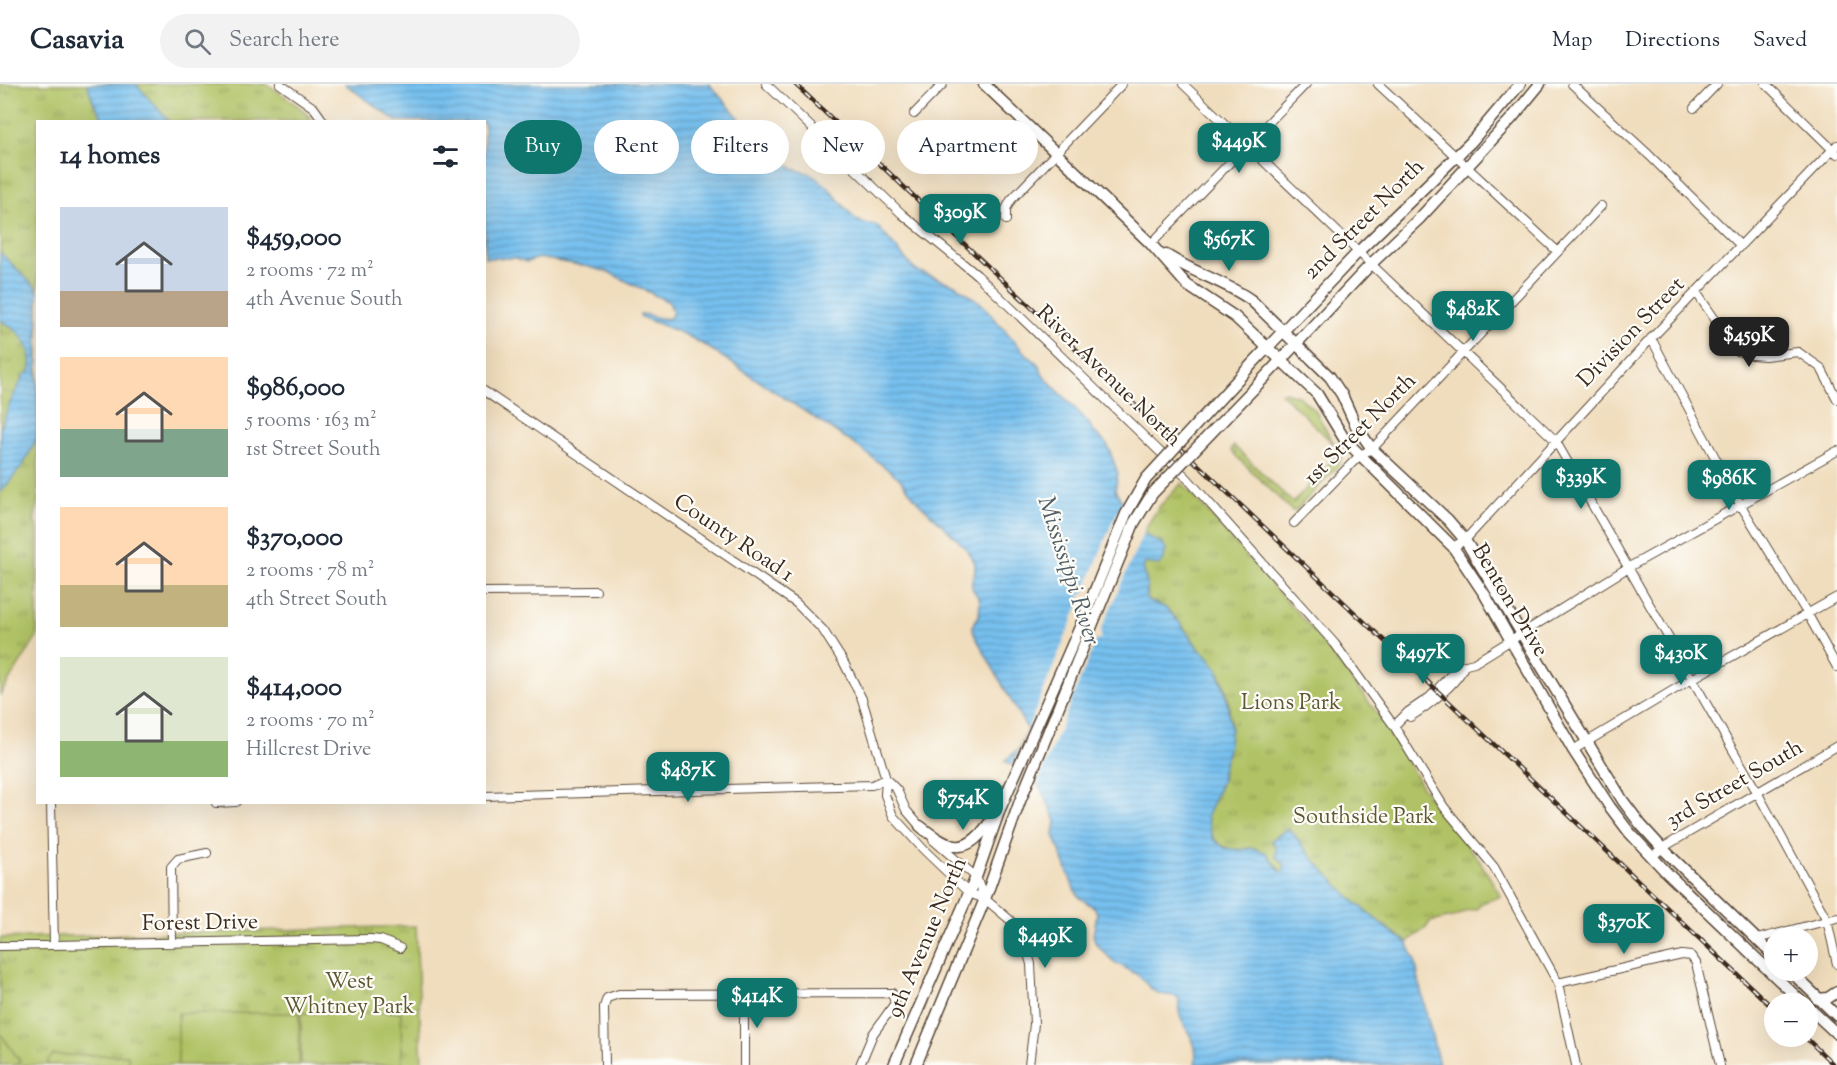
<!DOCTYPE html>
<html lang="en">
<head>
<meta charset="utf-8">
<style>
  :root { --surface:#fff; --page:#f2f2f3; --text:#1f2937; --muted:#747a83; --line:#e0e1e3; --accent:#0f766e }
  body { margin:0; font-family:"Sorts Mill Goudy",serif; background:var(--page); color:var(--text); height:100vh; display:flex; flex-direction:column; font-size:22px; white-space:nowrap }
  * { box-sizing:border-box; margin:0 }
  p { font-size:20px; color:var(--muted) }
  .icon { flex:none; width:33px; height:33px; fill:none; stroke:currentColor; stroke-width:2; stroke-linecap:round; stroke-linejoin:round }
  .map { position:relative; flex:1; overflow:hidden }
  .details { position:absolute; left:36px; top:36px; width:450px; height:684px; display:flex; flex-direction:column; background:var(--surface); border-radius:0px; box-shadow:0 6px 24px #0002 }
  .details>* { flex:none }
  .top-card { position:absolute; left:504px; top:36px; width:570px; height:54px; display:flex; gap:12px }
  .tools { position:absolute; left:1764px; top:843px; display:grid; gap:12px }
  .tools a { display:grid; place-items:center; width:54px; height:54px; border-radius:50%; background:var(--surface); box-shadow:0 6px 24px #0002; font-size:30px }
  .price { position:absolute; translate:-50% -51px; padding:0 14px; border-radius:12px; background:var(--accent); color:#fff; font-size:20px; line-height:39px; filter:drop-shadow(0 2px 3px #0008) }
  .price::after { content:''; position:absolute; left:50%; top:36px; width:18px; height:14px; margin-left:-9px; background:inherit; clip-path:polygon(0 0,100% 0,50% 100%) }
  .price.on { background:#222; color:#fff }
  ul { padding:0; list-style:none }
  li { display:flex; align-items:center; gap:18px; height:150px; padding:0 24px }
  li span { display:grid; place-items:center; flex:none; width:168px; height:120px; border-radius:0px; color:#555 }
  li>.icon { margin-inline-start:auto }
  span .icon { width:72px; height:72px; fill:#fffc; stroke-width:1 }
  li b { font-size:26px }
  h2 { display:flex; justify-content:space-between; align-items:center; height:72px; padding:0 24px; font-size:26px }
  .chip { padding:0 21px; border-radius:27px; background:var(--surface); box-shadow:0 6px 24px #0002; font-size:21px; line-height:54px }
  .chip.on { background:var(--accent); color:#fff }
  header { display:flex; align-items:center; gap:36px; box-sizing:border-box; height:84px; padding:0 30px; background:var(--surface); border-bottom:2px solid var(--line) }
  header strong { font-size:28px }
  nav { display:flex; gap:33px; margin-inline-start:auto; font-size:21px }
  .search { width:420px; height:54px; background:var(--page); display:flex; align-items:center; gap:15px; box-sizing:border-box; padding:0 21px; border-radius:33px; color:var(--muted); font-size:22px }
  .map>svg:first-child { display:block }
  .grass { fill:url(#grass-tufts); stroke:#767642; stroke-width:1.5 }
  .pitch { fill:#b0c265; stroke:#767642; stroke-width:1.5 }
  .water { fill:url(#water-rules); stroke:#587586; stroke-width:1.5 }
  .pier { fill:#f0ddbd }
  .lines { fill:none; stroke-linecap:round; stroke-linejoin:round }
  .minor-casing { stroke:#564536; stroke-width:10 }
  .major-casing { stroke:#564536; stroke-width:13 }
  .minor { stroke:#fff; stroke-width:8 }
  .major { stroke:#fff; stroke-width:10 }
  .rail-casing { stroke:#3b2a1e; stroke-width:4.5 }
  .rail { stroke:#fdfcf7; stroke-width:2; stroke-dasharray:7; stroke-linecap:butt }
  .major-bridge-casing { stroke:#564536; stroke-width:13; stroke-linecap:butt }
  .major-bridge { stroke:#fff; stroke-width:10 }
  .labels { text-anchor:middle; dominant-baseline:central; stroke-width:4.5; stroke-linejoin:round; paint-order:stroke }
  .street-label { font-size:22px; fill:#3b2a1e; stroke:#fdfcf7 }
  .park-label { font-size:22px; fill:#5e5833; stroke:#fdfcf7 }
  .water-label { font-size:24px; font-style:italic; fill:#505e67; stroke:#fdfcf7 }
</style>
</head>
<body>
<header>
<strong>Casavia</strong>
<div class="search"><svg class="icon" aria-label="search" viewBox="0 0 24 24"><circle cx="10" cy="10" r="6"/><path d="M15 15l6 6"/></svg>Search here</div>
<nav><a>Map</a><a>Directions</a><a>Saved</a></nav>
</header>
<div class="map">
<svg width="1837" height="981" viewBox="0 0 1837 981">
  <defs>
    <pattern id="grass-tufts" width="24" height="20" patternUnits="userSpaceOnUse" patternTransform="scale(1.5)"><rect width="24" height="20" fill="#b0c265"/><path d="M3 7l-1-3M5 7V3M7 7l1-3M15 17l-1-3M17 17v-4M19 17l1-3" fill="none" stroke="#909e53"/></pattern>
    <pattern id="water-rules" width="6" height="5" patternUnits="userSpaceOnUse" patternTransform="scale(1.5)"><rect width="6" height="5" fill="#76c0ef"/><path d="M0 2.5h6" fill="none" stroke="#629cc1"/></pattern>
  </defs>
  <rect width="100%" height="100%" fill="#fdfcf7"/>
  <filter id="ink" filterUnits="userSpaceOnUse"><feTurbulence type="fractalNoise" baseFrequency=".0167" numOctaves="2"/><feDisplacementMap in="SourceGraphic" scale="12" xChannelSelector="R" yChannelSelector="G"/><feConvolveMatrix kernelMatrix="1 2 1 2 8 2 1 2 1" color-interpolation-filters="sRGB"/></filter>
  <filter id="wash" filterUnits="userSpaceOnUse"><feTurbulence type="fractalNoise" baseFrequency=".008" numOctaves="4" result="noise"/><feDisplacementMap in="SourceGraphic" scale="24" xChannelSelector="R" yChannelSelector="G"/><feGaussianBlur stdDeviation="1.35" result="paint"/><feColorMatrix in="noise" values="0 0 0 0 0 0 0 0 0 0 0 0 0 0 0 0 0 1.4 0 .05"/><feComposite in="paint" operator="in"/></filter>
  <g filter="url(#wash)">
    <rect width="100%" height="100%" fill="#f0ddbd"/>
    <path class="grass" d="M0 0H267L301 24 313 37 38 38V416L34 438 38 444 37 553 0 611Z
      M1285 308 1300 313 1316 328 1331 355 1343 370 1338 382 1295 427H1292L1231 367 1234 362 1293 419 1341 367 1281 309Z
      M1182 399 1318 552 1384 638 1422 703 1479 776 1501 812 1484 818 1476 825 1465 827 1457 832 1430 838 1426 844 1407 858C1363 829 1322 789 1291 747L1272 759 1276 762V773L1284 779V788H1281L1277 781 1248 764C1226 770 1208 757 1207 734 1206 720 1218 709 1222 697 1223 693 1222 687 1223 683 1231 651 1235 615 1217 585 1213 576 1205 572 1199 565 1188 552 1181 536 1167 526 1161 521 1153 520 1147 516V500L1143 483 1146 479 1150 454 1143 448 1158 424Z
      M416 842 422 981H0V854Z"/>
    <path class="pitch" d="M401 928 402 981H301V929Z
      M178 929H299V981H178Z
      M0 949 20 977 15 981H0Z
      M53 971H128V981H48V976Z"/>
    <path class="water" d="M87 0H136L169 37H104L93 17Z
      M345 0H709L765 63 794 85 811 90 826 101 855 135 863 139 875 141 879 144 915 186 955 201 981 219 1022 266 1038 280 1044 292 1087 337 1095 349 1107 360 1118 389 1115 406 1138 443 1149 453 1163 460 1166 465 1163 478 1159 481 1146 479 1143 483 1147 500V516L1166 524 1180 539 1200 566 1208 572 1217 584 1226 610 1231 644 1228 665 1222 688V696L1207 732 1213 755 1225 764 1240 766 1253 764 1265 768 1281 788 1284 787V779L1276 773V762L1271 756 1288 745 1291 747 1315 777 1354 817 1390 847 1407 858 1415 876 1421 907 1439 981H1195C1201 949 1175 945 1179 915L1175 912 1160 910 1152 906 1138 891 1114 878 1096 860 1093 851 1097 830 1095 824 1080 814 1074 805 1054 751 1056 737 1046 715 1037 698 1022 684 1004 677 1018 666 1027 645 974 550 972 542 979 532 980 516 972 504V496L975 487V479L968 467 956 454 918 418 899 394 857 362 706 262 686 251 641 233 640 230C650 230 660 237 670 234L673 228 669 218 608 188 585 182 539 174 527 178 515 174H485L484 38 396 37Z
      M0 168 38 206 37 354 23 381 0 409V346L10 319 24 291 30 287C35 271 25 254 13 244 9 241 4 239 0 236Z"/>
    <path class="pier" d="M1124 416 1145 445 1101 546V555L1096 557 1036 703 1025 690 1012 683 1079 520 1078 516 1080 511 1084 509 1112 439Z"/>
  </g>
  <g filter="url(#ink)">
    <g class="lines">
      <g class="minor-casing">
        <path id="minor" d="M280 0 314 24 324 38
          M766 0 902 130 977 191 1187 394 1335 560 1394 642 1444 723 1494 783 1558 899 1576 981
          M1183 0 1555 356 1757 708 1827 836 1837 880
          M1378 0 1557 167
          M1572 0 1649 71 1741 162
          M1766 0 1837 70
          M1694 24 1717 0
          M914 30 943 0
          M1006 136V125L1011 116 1122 0
          M1151 160 1306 0
          M1696 208 1737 267 1752 271 1765 272 1798 268 1821 284 1837 315
          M1651 254 1740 420 1807 529 1837 583
          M484 307 796 519 823 546 844 579 862 615 886 695 885 711 893 732 924 766 969 809 985 815 1010 836 1024 857 1031 880 1034 940 1029 981
          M1294 439 1360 371 1372 365 1601 122
          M1453 463 1465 456 1646 260 1837 61
          M484 508 596 507
          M1410 633C1425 624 1460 598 1464 581
          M1394 642 1408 628 1430 613 1458 583 1474 579 1629 483 1837 367
          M1573 666 1692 595 1837 513
          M886 695 897 706 906 726 924 747
          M484 712 872 701 886 695
          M51 718 54 861
          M216 719 236 718
          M933 756 976 793 985 815
          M1652 773 1662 764 1837 662
          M1757 855 1837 834
          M172 859 171 783 178 775 207 769
          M0 862 370 855 381 856 400 864
          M1558 899 1682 871 1691 872 1696 879 1720 981
          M744 910V981
          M605 981 604 923 607 914 619 910 892 909 895 919 873 950 860 981"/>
      </g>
      <g class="major-casing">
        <path id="major" d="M984 0 1150 159 1187 201 1235 233 1317 310 1345 356 1453 463 1485 511 1573 666 1610 723 1629 748 1668 790 1804 920
          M1166 171C1194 189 1226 198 1251 216L1330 293 1342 311 1356 342 1372 365 1448 436 1465 456 1623 717 1641 741 1662 764 1774 872
          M1252 280 1359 167 1471 58 1520 0
          M1265 293 1372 179 1419 135 1512 34 1540 0
          M920 742C953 768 967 772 992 735
          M1789 886 1837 932
          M1817 915 1828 914 1837 908
          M1808 923 1837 950
          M894 981 976 793 1000 725 1080 543
          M916 981 985 815 1020 717 1086 556"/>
      </g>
      <use href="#minor" class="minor"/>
      <use href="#major" class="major"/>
      <g class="rail-casing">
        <path id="rail" d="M795 0 1774 925
          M1804 952 1834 981"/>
      </g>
      <use href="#rail" class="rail"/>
      <g class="major-bridge-casing">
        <path id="major-bridge" d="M1080 543 1126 430 1146 395 1252 280
          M1086 556 1134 439 1152 410 1265 293"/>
      </g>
      <use href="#major-bridge" class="major-bridge"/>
    </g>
  </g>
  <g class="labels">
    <g class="street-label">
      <text transform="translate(1365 136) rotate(-45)">2nd Street North</text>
      <text transform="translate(1632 249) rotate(-46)">Division Street</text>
      <text transform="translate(1108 293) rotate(44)">River Avenue North</text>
      <text transform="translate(1361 346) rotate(-45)">1st Street North</text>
      <text transform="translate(733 455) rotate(34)">County Road 1</text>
      <text transform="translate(1509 517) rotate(59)">Benton Drive</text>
      <text transform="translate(1735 701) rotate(-30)">3rd Street South</text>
      <text transform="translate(200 840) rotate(-1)">Forest Drive</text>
      <text transform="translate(928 854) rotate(-67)">9th Avenue North</text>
    </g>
    <g class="park-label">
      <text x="1291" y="620">Lions Park</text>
      <text x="1364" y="734">Southside Park</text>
      <text x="349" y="899">West<tspan x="349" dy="25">Whitney Park</tspan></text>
    </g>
    <g class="water-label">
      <text transform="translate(1068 487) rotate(72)">Mississippi River</text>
    </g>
  </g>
</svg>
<div class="tools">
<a>+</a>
<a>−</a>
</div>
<b class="price" style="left:1239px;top:90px">$449K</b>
<b class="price" style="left:960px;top:161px">$309K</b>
<b class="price" style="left:1229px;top:188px">$567K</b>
<b class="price" style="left:1473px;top:258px">$482K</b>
<b class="price on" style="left:1749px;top:284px">$459K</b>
<b class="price" style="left:1581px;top:426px">$339K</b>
<b class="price" style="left:1729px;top:427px">$986K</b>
<b class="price" style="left:1423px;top:601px">$497K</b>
<b class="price" style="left:1681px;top:602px">$430K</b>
<b class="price" style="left:688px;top:719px">$487K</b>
<b class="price" style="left:963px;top:747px">$754K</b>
<b class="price" style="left:1624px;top:871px">$370K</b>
<b class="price" style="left:1045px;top:885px">$449K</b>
<b class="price" style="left:757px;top:945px">$414K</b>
<div class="top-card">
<a class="chip on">Buy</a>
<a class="chip">Rent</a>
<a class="chip">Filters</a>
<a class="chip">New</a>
<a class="chip">Apartment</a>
</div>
<section class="details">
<h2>14 homes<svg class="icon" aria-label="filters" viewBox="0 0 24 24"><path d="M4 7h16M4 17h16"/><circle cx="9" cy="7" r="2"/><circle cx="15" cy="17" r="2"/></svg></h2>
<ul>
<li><span style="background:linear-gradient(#c9d6e8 70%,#b9a48a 0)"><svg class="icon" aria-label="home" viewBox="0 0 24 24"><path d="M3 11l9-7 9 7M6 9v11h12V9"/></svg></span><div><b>$459,000</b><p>2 rooms · 72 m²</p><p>4th Avenue South</p></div></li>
<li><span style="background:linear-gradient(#ffd9b3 60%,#7fa58c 0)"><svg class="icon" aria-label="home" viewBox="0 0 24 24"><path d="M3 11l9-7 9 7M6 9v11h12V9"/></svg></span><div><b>$986,000</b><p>5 rooms · 163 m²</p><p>1st Street South</p></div></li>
<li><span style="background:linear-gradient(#ffd9b3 65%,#c2b280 0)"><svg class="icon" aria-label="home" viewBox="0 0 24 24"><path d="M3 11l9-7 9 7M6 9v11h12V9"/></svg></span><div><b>$370,000</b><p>2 rooms · 78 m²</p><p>4th Street South</p></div></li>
<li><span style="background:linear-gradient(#dfe7d0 70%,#8fb573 0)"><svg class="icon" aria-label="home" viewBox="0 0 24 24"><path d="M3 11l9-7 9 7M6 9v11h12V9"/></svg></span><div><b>$414,000</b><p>2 rooms · 70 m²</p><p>Hillcrest Drive</p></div></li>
</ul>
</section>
</div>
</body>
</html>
